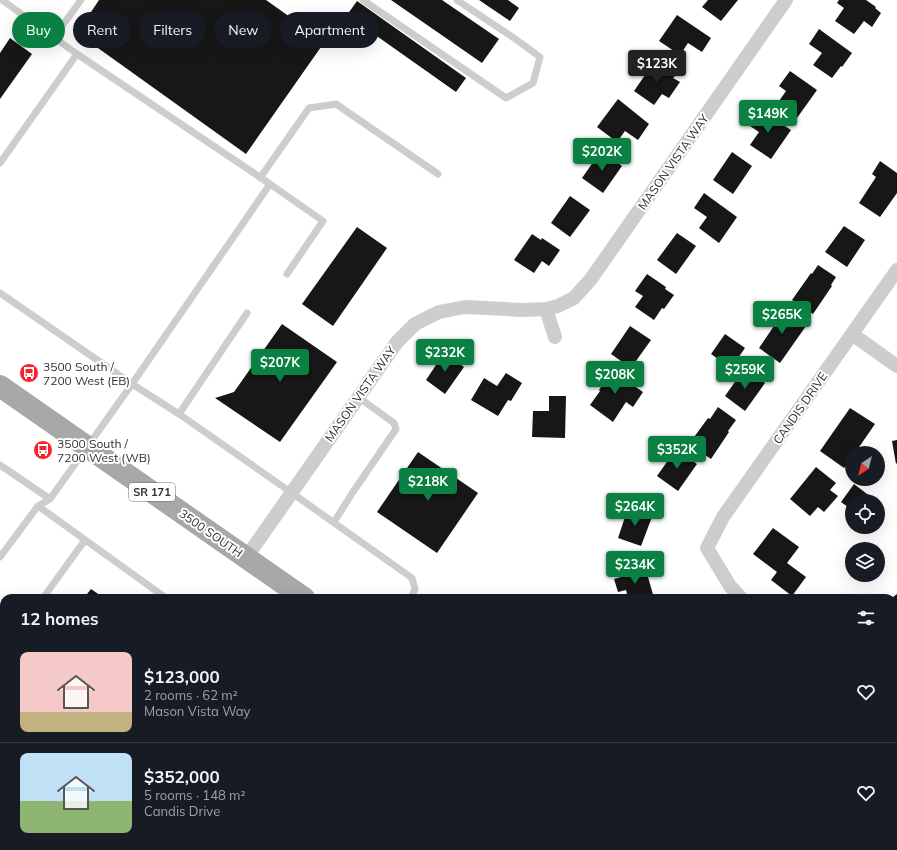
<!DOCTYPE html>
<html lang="en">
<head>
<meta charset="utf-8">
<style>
  :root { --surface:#171b24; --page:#242831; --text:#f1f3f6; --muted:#9ea1a6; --line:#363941; --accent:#0b8043 }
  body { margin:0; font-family:Mulish,sans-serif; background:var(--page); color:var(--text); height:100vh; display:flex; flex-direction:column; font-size:15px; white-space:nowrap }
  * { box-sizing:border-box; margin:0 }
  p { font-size:13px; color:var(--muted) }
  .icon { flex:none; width:22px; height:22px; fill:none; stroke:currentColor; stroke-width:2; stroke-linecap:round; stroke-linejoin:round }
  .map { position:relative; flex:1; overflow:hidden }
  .details { position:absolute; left:0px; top:594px; width:897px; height:256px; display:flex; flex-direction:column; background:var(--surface); border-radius:12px 12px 0 0; box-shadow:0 4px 16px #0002 }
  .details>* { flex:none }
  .banner { position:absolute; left:12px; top:12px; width:400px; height:36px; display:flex; gap:8px }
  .needle { width:26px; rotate:215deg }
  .tools { position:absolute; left:845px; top:446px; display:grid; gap:8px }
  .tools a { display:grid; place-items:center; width:40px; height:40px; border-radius:50%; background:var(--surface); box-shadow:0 4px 16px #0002; font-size:20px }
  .price { position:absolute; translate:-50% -34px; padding:0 9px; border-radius:4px; background:var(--accent); color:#fff; font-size:13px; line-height:26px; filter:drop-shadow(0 1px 2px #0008) }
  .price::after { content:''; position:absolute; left:50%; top:24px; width:12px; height:9px; margin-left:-6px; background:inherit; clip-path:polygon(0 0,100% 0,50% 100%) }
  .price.active { background:#222; color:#fff }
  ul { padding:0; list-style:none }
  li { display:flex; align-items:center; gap:12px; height:100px; padding:0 20px }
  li+li { border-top:1px solid var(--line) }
  li span { display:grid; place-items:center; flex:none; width:112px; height:80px; border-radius:8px; color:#555 }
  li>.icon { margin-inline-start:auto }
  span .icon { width:48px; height:48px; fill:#fffc; stroke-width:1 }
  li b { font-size:17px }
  h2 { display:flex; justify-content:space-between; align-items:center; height:48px; padding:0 20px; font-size:17px }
  .chip { padding:0 14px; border-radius:18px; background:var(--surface); box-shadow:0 4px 16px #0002; font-size:14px; line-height:36px }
  .chip.active { background:var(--accent); color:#fff }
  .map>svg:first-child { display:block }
  .building { fill:#171717 }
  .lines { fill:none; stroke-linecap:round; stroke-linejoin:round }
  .service { stroke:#cdcdcd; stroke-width:7 }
  .minor { stroke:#cdcdcd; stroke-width:14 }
  .primary { stroke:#a8a8a8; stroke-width:22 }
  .labels { text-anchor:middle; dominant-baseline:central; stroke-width:4; stroke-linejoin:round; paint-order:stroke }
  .shield { fill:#fff; stroke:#6e6e6e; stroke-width:1 }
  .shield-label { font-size:11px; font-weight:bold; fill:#303030 }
  .street-label { font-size:12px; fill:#303030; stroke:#fff }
  .poi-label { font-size:12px; fill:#303030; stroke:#fff; text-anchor:start }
</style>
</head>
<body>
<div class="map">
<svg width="897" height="850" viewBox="0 0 897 850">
  <rect width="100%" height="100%" fill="#fff"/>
  <path class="building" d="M99 0H266L304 27 320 19 335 27 246 154 77 33Z
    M391 0H442L499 39 482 63Z
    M479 0H508L519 8 510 21Z
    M708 0H738L721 21 702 7Z
    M839 0H866L876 7 875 8 881 13 872 27 864 21 854 34 835 21 844 8 837 3Z
    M357 1 466 78 456 92 347 15Z
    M677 15 711 38 702 52 688 43 680 55 659 41Z
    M819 29 852 53 842 67 841 66 832 78 813 65 822 53 809 44Z
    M10 38 32 54 0 99V53Z
    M654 62 675 76 673 78 680 82 669 98 662 94 654 105 634 91Z
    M790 71 817 90 797 118 777 104 786 91 779 86Z
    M618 99 649 124 638 140 625 131 617 142 597 127Z
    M761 110 791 130 771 159 750 145 759 132 750 126Z
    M601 151 622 166 603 193 582 178Z
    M732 152 752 166 733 194 713 180Z
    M880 161 897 173V193L880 217 859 203 876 177 872 174Z
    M704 193 737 217 719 243 699 228 707 217 694 208Z
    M570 196 590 210 570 237 551 223Z
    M844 226 865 240 847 267 825 252Z
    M357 227 387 248 333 326 302 304Z
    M677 233 696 246 676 274 657 260Z
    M532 234 541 240 542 238 560 250 549 266 542 261 534 273 514 260Z
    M818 265 836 277 831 285 832 286 813 314 792 300 811 273 812 274Z
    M647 274 666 287 665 289 674 295 664 309 662 308 654 320 635 307 643 296 635 291Z
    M780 307 806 326 780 363 759 348 776 323 771 319Z
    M282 324 337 362 280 442 215 398 234 392Z
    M630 326 651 340 631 368 611 354Z
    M725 334 745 348 731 368 711 354Z
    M444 353 464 367 445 394 426 380Z
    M608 368 643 392 633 407 626 402 613 422 590 405 600 391 599 390 601 387 597 384Z
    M744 369 765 383 745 411 725 396Z
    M506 373 522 383 511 401 508 400 498 416 471 400 484 378 497 386Z
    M549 396H566L565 438 532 437 533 411H549Z
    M718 407 736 420 728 431 729 432 711 459 689 444 708 418 710 419Z
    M850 408 875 424 855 453H852V457L844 468 820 451Z
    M897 440V463L896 464 892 441Z
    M676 449 697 464 678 491 657 476Z
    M418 452 478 493 437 553 377 512Z
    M816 467 836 483 830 490 838 496 824 512 818 507 810 516 790 499Z
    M854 484 875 500 874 501H852V510L841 502Z
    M628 508 652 517 641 546 618 538Z
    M773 528 799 547 787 563 806 577 792 596 771 580 777 572 753 554Z
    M646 570 654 598H628L626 590 618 592 614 579Z
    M91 589 104 598H84Z
    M897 594V626L893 629V597Z
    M0 685 4 688V743L0 740Z
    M0 767 4 770V791L0 788Z
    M893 806 897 809V839L893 836Z
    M4 844V846H27L33 850H0Z
    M93 846H116V849L94 850Z
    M305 846H320L326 850H303Z
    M366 846H400L399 850H366Z
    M515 846H543L540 850H512Z"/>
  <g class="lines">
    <path class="service" d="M2 0 77 54
      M363 0 506 98 533 83 540 57 514 38 457 0
      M54 37 81 0
      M0 163 77 54 270 184 132 384 50 499 38 506 0 557
      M260 178 309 108 336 104 438 174
      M270 184 323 221 287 274
      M0 293 132 384 179 414 292 493 412 578 415 589 411 598
      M179 414 247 313
      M0 465 50 499
      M38 506 166 598
      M334 522 353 492 396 429 394 423 358 397
      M43 598 85 540"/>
    <path class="minor" d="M546 309 555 337
      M852 334 897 366
      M246 558 397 342 415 324 439 312 465 307 523 310 546 309 558 306 574 298 591 279 786 0
      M741 598 730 586 707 548 723 517 897 270
      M893 682 897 679
      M893 747 897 751
      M237 850 239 846
      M736 850 739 846"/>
    <path class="primary" d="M0 386 304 598
      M659 846 665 850"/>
  </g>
  <defs>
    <g id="bus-disc" transform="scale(1)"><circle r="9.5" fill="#f5232b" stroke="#fff"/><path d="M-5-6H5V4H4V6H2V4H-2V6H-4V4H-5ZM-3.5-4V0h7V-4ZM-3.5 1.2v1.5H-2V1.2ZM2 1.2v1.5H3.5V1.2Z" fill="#fff"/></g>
  </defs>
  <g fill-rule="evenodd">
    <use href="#bus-disc" x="29" y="373"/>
    <use href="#bus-disc" x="43" y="450"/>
  </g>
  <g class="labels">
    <rect class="shield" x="129" y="483" width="46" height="18" rx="3"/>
    <g class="shield-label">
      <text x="152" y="492">SR 171</text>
    </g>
    <g class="street-label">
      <text transform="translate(673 162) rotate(-55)">MASON VISTA WAY</text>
      <text transform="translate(360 394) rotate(-55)">MASON VISTA WAY</text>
      <text transform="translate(800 408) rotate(-55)">CANDIS DRIVE</text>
      <text transform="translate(211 533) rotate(35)">3500 SOUTH</text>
    </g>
    <g class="poi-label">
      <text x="43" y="366">3500 South /<tspan x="43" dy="14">7200 West (EB)</tspan></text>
      <text x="57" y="443">3500 South /<tspan x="57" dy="14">7200 West (WB)</tspan></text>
    </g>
  </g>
</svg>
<div class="tools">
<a><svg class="needle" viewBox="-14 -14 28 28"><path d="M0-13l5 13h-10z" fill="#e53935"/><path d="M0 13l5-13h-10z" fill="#9ea1a6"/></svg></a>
<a><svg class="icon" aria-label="locate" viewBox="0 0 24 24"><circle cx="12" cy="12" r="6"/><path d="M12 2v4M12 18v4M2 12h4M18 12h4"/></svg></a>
<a><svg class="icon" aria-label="layers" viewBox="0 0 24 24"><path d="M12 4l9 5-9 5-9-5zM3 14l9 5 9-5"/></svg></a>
</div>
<b class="price active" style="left:657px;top:84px">$123K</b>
<b class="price" style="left:768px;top:134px">$149K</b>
<b class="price" style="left:602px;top:172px">$202K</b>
<b class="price" style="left:782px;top:335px">$265K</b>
<b class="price" style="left:445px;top:373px">$232K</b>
<b class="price" style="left:280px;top:383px">$207K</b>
<b class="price" style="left:745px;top:390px">$259K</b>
<b class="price" style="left:615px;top:395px">$208K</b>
<b class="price" style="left:677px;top:470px">$352K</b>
<b class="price" style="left:428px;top:502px">$218K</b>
<b class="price" style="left:635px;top:527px">$264K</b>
<b class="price" style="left:635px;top:585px">$234K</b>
<div class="banner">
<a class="chip active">Buy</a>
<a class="chip">Rent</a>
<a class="chip">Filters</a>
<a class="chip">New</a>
<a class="chip">Apartment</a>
</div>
<section class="details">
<h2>12 homes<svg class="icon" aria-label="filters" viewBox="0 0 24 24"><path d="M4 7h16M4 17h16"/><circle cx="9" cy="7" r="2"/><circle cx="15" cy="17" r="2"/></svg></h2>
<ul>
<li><span style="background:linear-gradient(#f6c9c9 75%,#c2b280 0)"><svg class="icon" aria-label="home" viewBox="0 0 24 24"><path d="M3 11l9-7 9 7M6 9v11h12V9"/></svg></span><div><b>$123,000</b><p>2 rooms · 62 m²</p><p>Mason Vista Way</p></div><svg class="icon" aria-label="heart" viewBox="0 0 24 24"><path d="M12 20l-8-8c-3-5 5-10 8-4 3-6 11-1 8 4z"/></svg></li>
<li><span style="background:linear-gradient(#bfe0f5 60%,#8fb573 0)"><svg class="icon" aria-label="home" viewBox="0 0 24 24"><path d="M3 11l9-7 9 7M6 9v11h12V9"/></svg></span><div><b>$352,000</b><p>5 rooms · 148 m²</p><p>Candis Drive</p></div><svg class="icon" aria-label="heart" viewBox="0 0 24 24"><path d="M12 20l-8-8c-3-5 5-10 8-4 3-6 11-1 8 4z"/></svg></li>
</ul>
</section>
</div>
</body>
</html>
